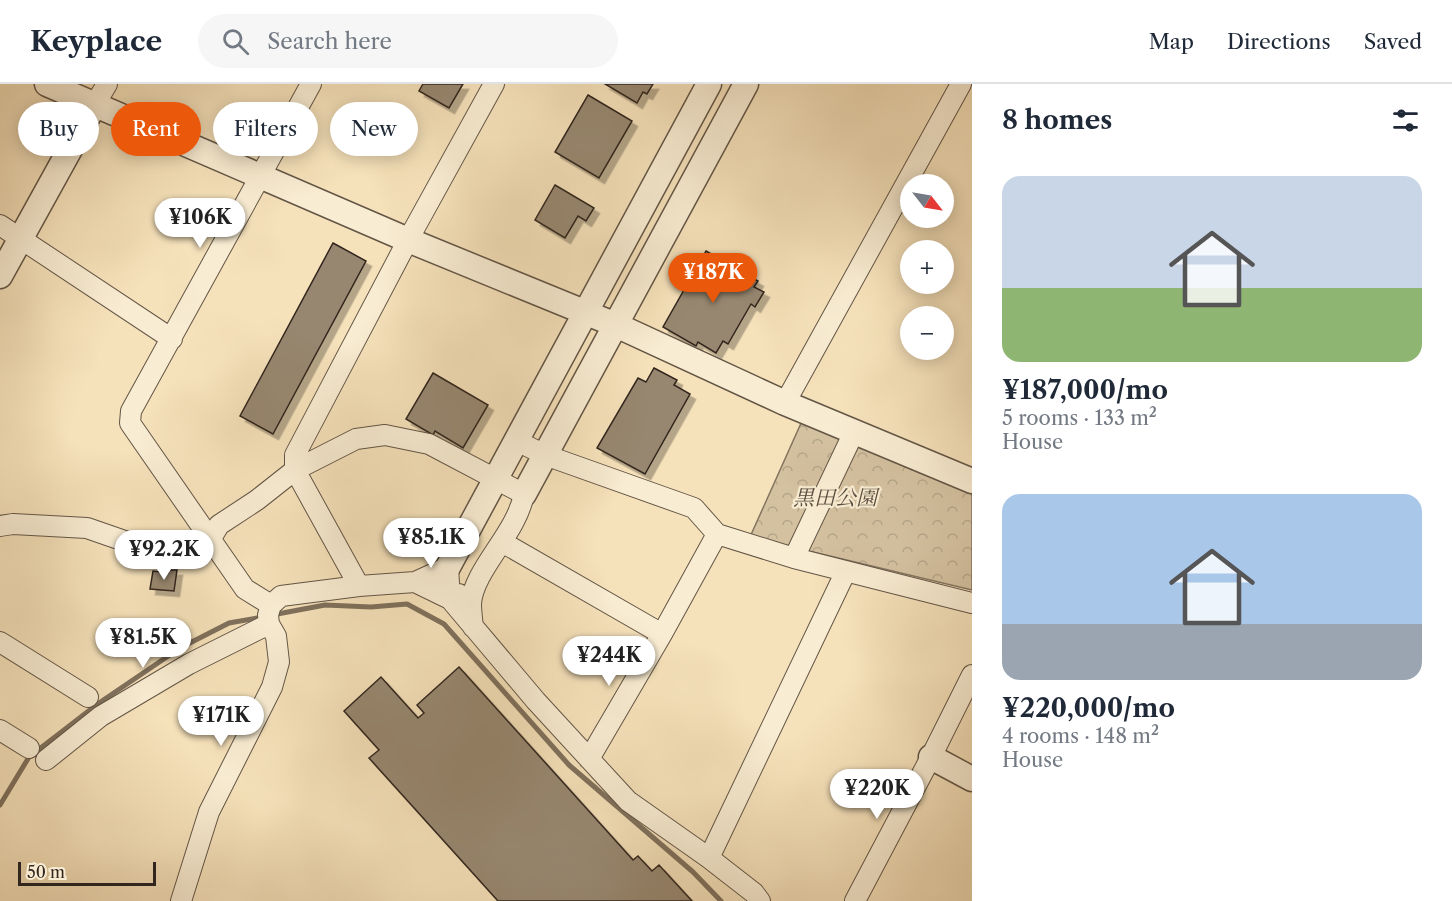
<!DOCTYPE html>
<html lang="en">
<head>
<meta charset="utf-8">
<style>
  :root { --surface:#fff; --page:#f6f6f7; --text:#1f2937; --muted:#747a83; --line:#e0e1e3; --accent:#ea580c }
  body { margin:0; font-family:"Libre Caslon Text","Noto Serif JP",serif; background:var(--page); color:var(--text); height:100vh; display:flex; flex-direction:column; font-size:22px; white-space:nowrap }
  * { box-sizing:border-box; margin:0 }
  p { font-size:20px; color:var(--muted) }
  .icon { flex:none; width:33px; height:33px; fill:none; stroke:currentColor; stroke-width:2; stroke-linecap:round; stroke-linejoin:round }
  .map { position:relative; flex:1; overflow:hidden }
  .side { display:flex; flex-direction:column; background:var(--surface); width:480px }
  .side>* { flex:none }
  .top-card { position:absolute; left:18px; top:18px; width:570px; height:54px; display:flex; gap:12px }
  .needle { width:39px; rotate:121deg }
  .buttons { position:absolute; left:900px; top:90px; display:grid; gap:12px }
  .buttons a { display:grid; place-items:center; width:54px; height:54px; border-radius:50%; background:var(--surface); box-shadow:0 3px 15px #0003; font-size:30px }
  .scale { position:absolute; left:18px; bottom:15px; width:138px; box-sizing:border-box; padding-left:6px; border:3px solid #32261f; border-top:0; font-size:16px; line-height:21px; white-space:nowrap; color:#32261f; -webkit-text-stroke:4px #f8ecd2; paint-order:stroke }
  .price { position:absolute; translate:-50% -51px; padding:0 14px; border-radius:21px; background:#fff; color:#222; font-size:20px; line-height:39px; filter:drop-shadow(0 2px 3px #0008) }
  .price::after { content:''; position:absolute; left:50%; top:36px; width:18px; height:14px; margin-left:-9px; background:inherit; clip-path:polygon(0 0,100% 0,50% 100%) }
  .price.selected { background:var(--accent); color:#fff }
  ul { padding:0; list-style:none }
  li { display:grid; align-content:center; gap:12px; height:318px; padding:0 30px }
  li span { display:grid; place-items:center; height:186px; border-radius:18px; color:#555 }
  li>.icon { margin-inline-start:auto }
  span .icon { width:108px; height:108px; fill:#fffc; stroke-width:1 }
  li b { font-size:26px }
  h2 { display:flex; justify-content:space-between; align-items:center; height:72px; padding:0 30px; font-size:26px }
  .tag { padding:0 21px; border-radius:27px; background:var(--surface); box-shadow:0 3px 15px #0003; font-size:21px; line-height:54px }
  .tag.selected { background:var(--accent); color:#fff }
  header { display:flex; align-items:center; gap:36px; box-sizing:border-box; height:84px; padding:0 30px; background:var(--surface); border-bottom:2px solid var(--line) }
  header strong { font-size:28px }
  nav { display:flex; gap:33px; margin-inline-start:auto; font-size:21px }
  .search { width:420px; height:54px; background:var(--page); display:flex; align-items:center; gap:15px; box-sizing:border-box; padding:0 21px; border-radius:33px; color:var(--muted); font-size:22px }
  main { display:flex; flex:1; min-height:0 }
  .map>svg:first-child { display:block }
  .forest { fill:url(#forest-crowns); stroke:#837460; stroke-width:1.5 }
  .lines { fill:none; stroke-linecap:round; stroke-linejoin:round }
  .stream { stroke:#7f705c; stroke-width:5 }
  .building { fill:#978770; stroke:#32261f; stroke-width:1.5; filter:url(#shadow) }
  .minor-casing { stroke:#635546; stroke-width:22 }
  .tertiary-casing { stroke:#635546; stroke-width:27 }
  .minor { stroke:#f8ecd2; stroke-width:20 }
  .tertiary { stroke:#f8ecd2; stroke-width:24 }
  .labels { text-anchor:middle; dominant-baseline:central; stroke-width:4.5; stroke-linejoin:round; paint-order:stroke }
  .park-label { font-size:21px; font-style:italic; fill:#5a4d3f; stroke:#f8ecd2 }
</style>
</head>
<body>
<header>
<strong>Keyplace</strong>
<div class="search"><svg class="icon" aria-label="search" viewBox="0 0 24 24"><circle cx="10" cy="10" r="6"/><path d="M15 15l6 6"/></svg>Search here</div>
<nav><a>Map</a><a>Directions</a><a>Saved</a></nav>
</header>
<main>
<div class="map">
<svg width="972" height="817" viewBox="0 0 972 817">
  <defs>
    <pattern id="forest-crowns" width="20" height="18" patternUnits="userSpaceOnUse" patternTransform="scale(1.5)"><rect width="20" height="18" fill="#d4c1a0"/><path d="M2 6a3 3 0 1 1 6 0M12 15a3 3 0 1 1 6 0" fill="none" stroke="#b6a689"/></pattern>
    <filter id="shadow"><feDropShadow dx="5.5" dy="5.5" stdDeviation="0" flood-color="#0004"/></filter>
  </defs>
  <rect width="100%" height="100%" fill="#f5e1ba"/>
  <filter id="stains"><feTurbulence type="fractalNoise" baseFrequency=".00333" numOctaves="4"/><feColorMatrix values="0 0 0 0 .2 0 0 0 0 .09 0 0 0 0 .02 0 0 0 .5 -.17"/></filter>
  <radialGradient id="worn" r=".72"><stop offset=".6" stop-color="#630" stop-opacity="0"/><stop offset="1" stop-color="#630" stop-opacity=".3"/></radialGradient>
  <path class="forest" d="M802 337 972 404V506L750 453Z"/>
  <g class="lines">
    <path class="stream" d="M272 531 325 521 371 523 407 520 444 540 569 681 693 788 721 817
      M0 721 29 673 99 619 180 564 229 539 263 533"/>
  </g>
  <path class="building" d="M423 0H463L449 24 419 7Z
    M605 0H653L647 10 643 8 637 19Z
    M588 11 632 37 599 94 555 68Z
    M555 101 594 124 586 137 578 132 565 154 535 136Z
    M333 159 366 177 273 350 240 332Z
    M706 167 758 197 754 203 764 208 755 223 751 220 728 260 723 257 716 269 698 258 696 262 663 243Z
    M654 284 677 296 674 301 690 310 645 390 597 364 638 294 646 298Z
    M433 289 488 321 463 364 435 347 433 351 406 335Z
    M168 486H177L174 507 150 505 153 487 168 489Z
    M459 583 633 776 638 772 652 787 659 781 692 817H498L369 674 379 666 344 627 381 593 418 634 424 629 417 621Z"/>
  <g class="lines">
    <g class="minor-casing">
      <path id="minor" d="M95 20 107 0
        M0 141 172 255
        M785 319 961 0
        M515 356 545 371 694 424 717 450 794 474 972 519
        M0 442 13 440 87 444 162 470H189L210 456 219 441 257 416 295 386 356 355 385 351 429 360 524 410C517 449 474 485 471 519 471 527 472 535 473 543
        M502 458 662 550
        M794 474 854 348
        M415 498 448 483 450 515 459 510
        M359 502 295 386V371L408 156 494 0
        M271 521 245 505 130 339 131 327 311 0
        M0 558 88 613
        M0 646 29 664
        M589 675 662 550 717 450
        M46 676 101 632 189 580 269 540
        M709 774 846 487
        M181 817 209 728 272 603 279 578 276 552 269 540 268 531 271 521 281 512 359 502 415 498 450 515 536 617 628 717 709 774 754 809 760 817
        M855 817 931 673 972 591"/>
    </g>
    <g class="tertiary-casing">
      <path id="tertiary" d="M47 0 408 156 616 241 785 319 972 397
        M0 192 95 20
        M524 410 746 0
        M448 483 709 0
        M931 673 972 695"/>
    </g>
    <use href="#minor" class="minor"/>
    <use href="#tertiary" class="tertiary"/>
  </g>
  <g class="labels">
    <g class="park-label">
      <text x="835" y="413">黒田公園</text>
    </g>
  </g>
  <rect width="100%" height="100%" filter="url(#stains)"/>
  <rect width="100%" height="100%" fill="url(#worn)"/>
</svg>
<div class="buttons">
<a><svg class="needle" viewBox="-14 -14 28 28"><path d="M0-13l5 13h-10z" fill="#e53935"/><path d="M0 13l5-13h-10z" fill="#747a83"/></svg></a>
<a>+</a>
<a>−</a>
</div>
<div class="scale">50 m</div>
<b class="price" style="left:200px;top:165px">¥106K</b>
<b class="price selected" style="left:713px;top:220px">¥187K</b>
<b class="price" style="left:431px;top:485px">¥85.1K</b>
<b class="price" style="left:164px;top:497px">¥92.2K</b>
<b class="price" style="left:143px;top:585px">¥81.5K</b>
<b class="price" style="left:609px;top:603px">¥244K</b>
<b class="price" style="left:221px;top:663px">¥171K</b>
<b class="price" style="left:877px;top:736px">¥220K</b>
<div class="top-card">
<a class="tag">Buy</a>
<a class="tag selected">Rent</a>
<a class="tag">Filters</a>
<a class="tag">New</a>
</div>
</div>
<section class="side">
<h2>8 homes<svg class="icon" aria-label="filters" viewBox="0 0 24 24"><path d="M4 7h16M4 17h16"/><circle cx="9" cy="7" r="2"/><circle cx="15" cy="17" r="2"/></svg></h2>
<ul>
<li><span style="background:linear-gradient(#c9d6e8 60%,#8fb573 0)"><svg class="icon" aria-label="home" viewBox="0 0 24 24"><path d="M3 11l9-7 9 7M6 9v11h12V9"/></svg></span><div><b>¥187,000/mo</b><p>5 rooms · 133 m²</p><p>House</p></div></li>
<li><span style="background:linear-gradient(#a9c7e8 70%,#9aa5b1 0)"><svg class="icon" aria-label="home" viewBox="0 0 24 24"><path d="M3 11l9-7 9 7M6 9v11h12V9"/></svg></span><div><b>¥220,000/mo</b><p>4 rooms · 148 m²</p><p>House</p></div></li>
</ul>
</section>
</main>
</body>
</html>
